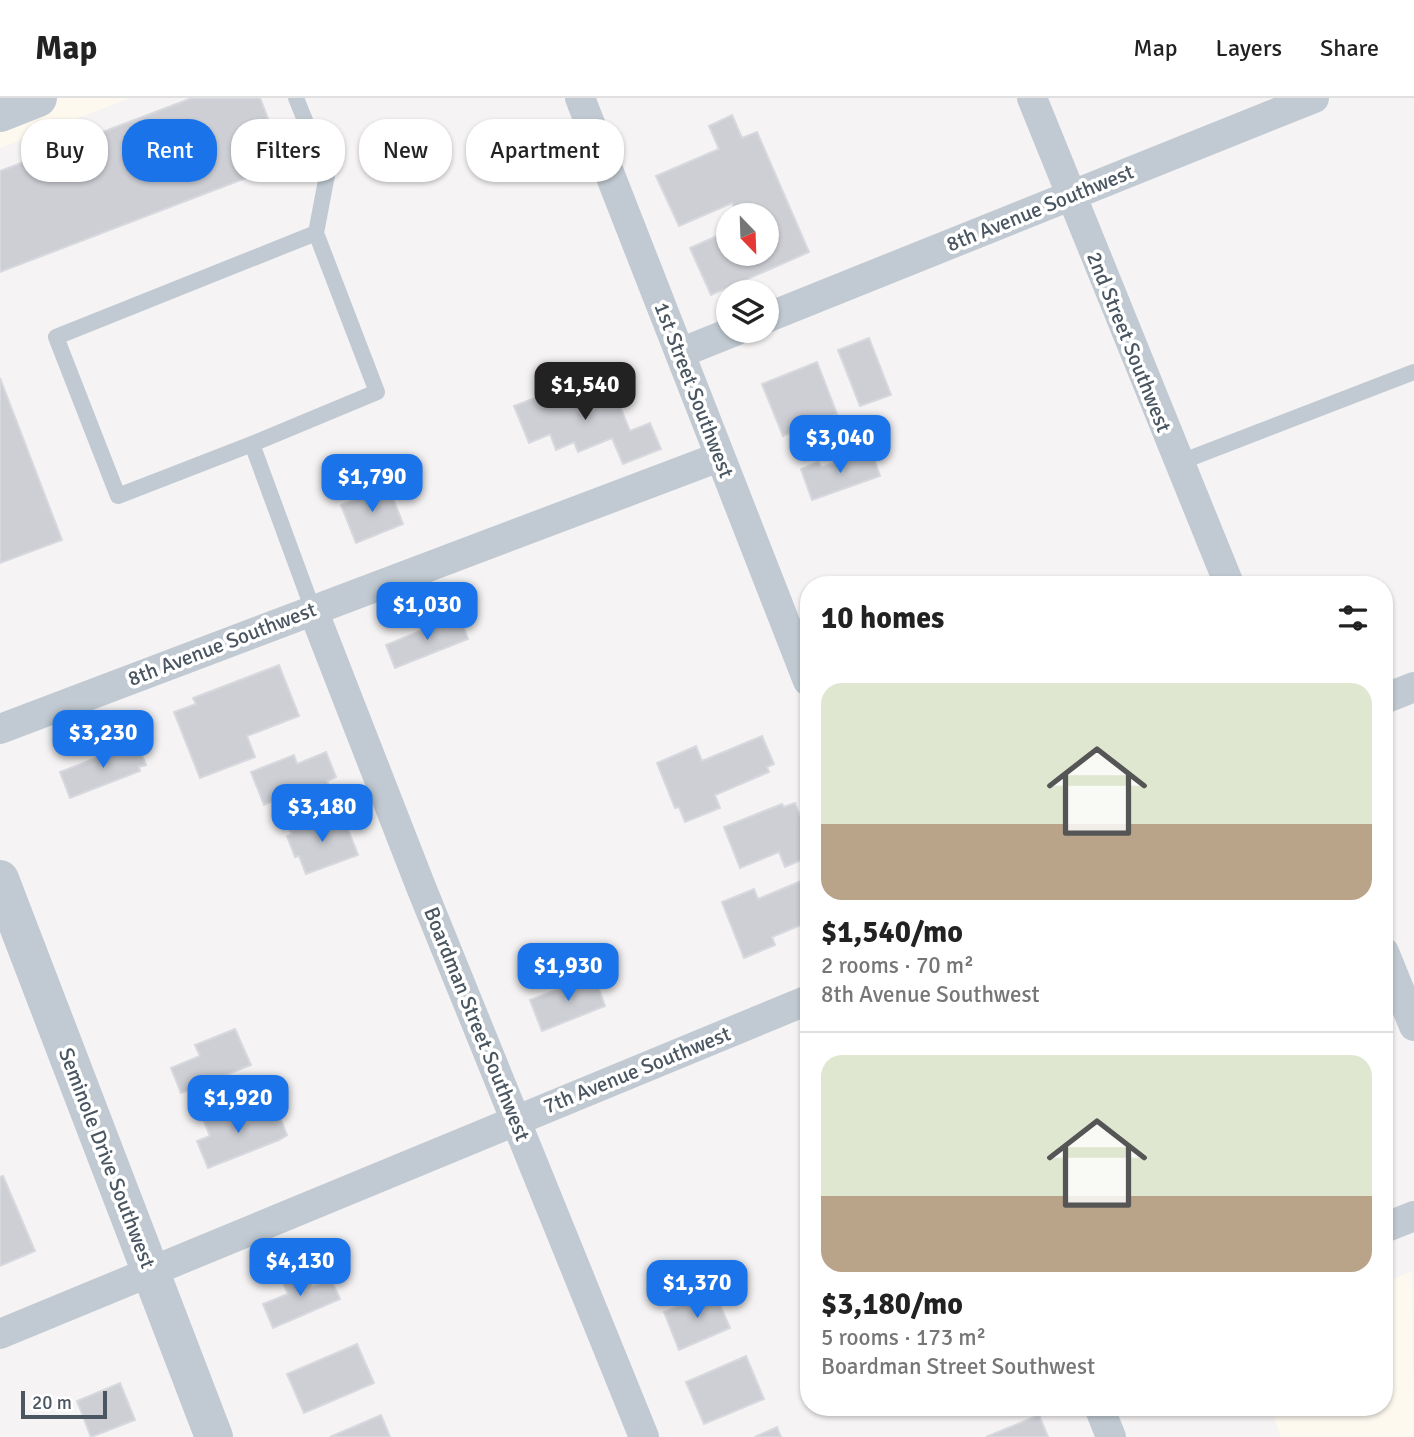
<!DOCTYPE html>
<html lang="en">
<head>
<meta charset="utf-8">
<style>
  :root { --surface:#fff; --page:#f6f6f6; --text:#222; --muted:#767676; --line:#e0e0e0; --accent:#1a73e8 }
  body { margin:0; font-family:Signika,sans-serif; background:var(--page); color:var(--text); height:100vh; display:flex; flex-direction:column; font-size:26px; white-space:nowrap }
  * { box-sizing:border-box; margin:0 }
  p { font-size:23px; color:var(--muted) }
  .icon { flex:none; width:38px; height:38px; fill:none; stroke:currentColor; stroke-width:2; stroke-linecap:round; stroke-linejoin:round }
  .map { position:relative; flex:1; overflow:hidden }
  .details { position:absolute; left:800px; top:478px; width:593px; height:840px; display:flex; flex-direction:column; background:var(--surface); border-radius:28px; box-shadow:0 2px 5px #0004 }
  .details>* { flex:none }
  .banner { position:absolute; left:21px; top:21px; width:665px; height:63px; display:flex; gap:14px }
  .needle { width:46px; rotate:157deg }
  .controls { position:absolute; left:716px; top:105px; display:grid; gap:14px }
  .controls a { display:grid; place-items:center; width:63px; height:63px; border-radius:50%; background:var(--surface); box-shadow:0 2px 5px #0004; font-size:35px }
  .scale { position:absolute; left:21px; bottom:18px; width:86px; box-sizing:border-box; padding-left:7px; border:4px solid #4a5661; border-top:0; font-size:19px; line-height:24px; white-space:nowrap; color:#4a5661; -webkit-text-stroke:5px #fff; paint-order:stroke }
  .price { position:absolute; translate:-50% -60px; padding:0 16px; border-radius:14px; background:var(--accent); color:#fff; font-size:23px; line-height:46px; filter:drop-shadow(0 2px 4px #0008) }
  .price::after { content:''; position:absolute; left:50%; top:42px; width:21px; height:16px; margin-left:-10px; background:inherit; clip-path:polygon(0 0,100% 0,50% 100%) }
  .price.current { background:#222; color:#fff }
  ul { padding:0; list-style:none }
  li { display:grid; align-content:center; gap:14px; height:371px; padding:0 21px }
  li+li { border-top:2px solid var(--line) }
  li span { display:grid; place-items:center; height:217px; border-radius:21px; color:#555 }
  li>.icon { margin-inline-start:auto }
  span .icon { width:126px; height:126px; fill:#fffc; stroke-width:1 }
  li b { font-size:30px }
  h2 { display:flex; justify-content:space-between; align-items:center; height:84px; padding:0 21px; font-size:30px }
  .tag { padding:0 24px; border-radius:28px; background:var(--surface); box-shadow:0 2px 5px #0004; font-size:24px; line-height:63px }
  .tag.current { background:var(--accent); color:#fff }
  header { display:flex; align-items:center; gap:42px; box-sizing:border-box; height:98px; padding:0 35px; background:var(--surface); border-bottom:2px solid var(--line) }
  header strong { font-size:33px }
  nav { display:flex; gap:38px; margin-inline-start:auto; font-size:24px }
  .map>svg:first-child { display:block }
  .commercial { fill:#fdf9ef }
  .building { fill:#cdcfd5; stroke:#d7d9de; stroke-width:2 }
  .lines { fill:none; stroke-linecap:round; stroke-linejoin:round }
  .service { stroke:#c1cad2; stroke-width:16 }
  .minor { stroke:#c1cad2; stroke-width:30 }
  .tertiary { stroke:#c1cad2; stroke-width:38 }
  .labels { text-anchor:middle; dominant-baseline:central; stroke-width:7; stroke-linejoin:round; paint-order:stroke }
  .street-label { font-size:21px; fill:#4a5661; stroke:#fff }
</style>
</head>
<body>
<header>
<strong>Map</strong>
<nav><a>Map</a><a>Layers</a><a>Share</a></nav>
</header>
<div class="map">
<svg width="1414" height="1339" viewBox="0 0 1414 1339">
  <rect width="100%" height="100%" fill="#f5f3f3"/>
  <path class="commercial" d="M0 0H130L0 50Z
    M1412 1173 1414 1339H1281L1270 1309H1384V1185Z"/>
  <path class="building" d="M192 0H260L285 65 0 174V73Z
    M732 17 742 40 757 34 809 154 711 197 690 150 728 133V156H766V117H738L732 105 679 128 656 78 719 51 709 28Z
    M869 240 891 297 860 308 838 252Z
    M817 264 837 316 783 338 762 286Z
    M0 280 62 442 0 465Z
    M603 286 604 289 611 286 630 333 650 325 661 351 623 366 612 340 578 354 574 344 556 352 550 336 529 345 514 308 563 289 568 300Z
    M871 352 880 378 812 402 801 371 818 364 822 369Z
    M388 388 403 426 356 445 341 407Z
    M459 517 468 541 395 570 386 547Z
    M279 567 299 618 247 638 255 659 200 680 174 614 196 606 193 600Z
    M762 638 774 666 767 669 769 674 715 697 720 710 685 724 679 709 675 710 657 665 696 648 702 663Z
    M130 647 131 650 138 647 146 667 139 669 140 673 70 700 60 674Z
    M326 654 336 679 327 683 332 696 283 716 278 701 264 707 251 674 294 657 297 666Z
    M795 705 808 739V759L785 769 779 754 740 770 724 729 782 706 784 709Z
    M336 716 341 731 347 729 358 757 306 776 299 758 295 759 287 738 292 736 290 733Z
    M808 780V824L772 839 775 847 744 860 722 804 754 791 758 801Z
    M594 877 605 908 542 933 530 902Z
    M235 931 251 967 181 995 171 970 200 958 195 947Z
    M236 1008 243 1025 277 1012 287 1037 279 1042 208 1070 197 1043 210 1038 203 1021Z
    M3 1078 35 1153 0 1168V1079Z
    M304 1170 312 1189 331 1181 340 1201 273 1230 263 1206 288 1196 281 1180Z
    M714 1193 730 1230 679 1252 664 1214Z
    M357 1246 374 1285 304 1315 287 1276Z
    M746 1258 764 1301 704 1326 686 1284Z
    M120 1285 135 1322 91 1339 77 1303Z
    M381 1317 390 1339H330Z
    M1039 1317 1048 1339H986Z
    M777 1329 781 1339H755Z"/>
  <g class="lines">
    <path class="service" d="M296 0 327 77 316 135
      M252 346 118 398 56 239 316 135 377 294 252 346 313 512
      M1178 365 1414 274"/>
    <path class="minor" d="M580 0 808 583
      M1032 0 1229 486
      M766 220 1314 0
      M680 255 735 233
      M313 512 421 789 644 1339
      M1384 601 1414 589
      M0 631 719 359
      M1384 854 1414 928
      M1384 1130 1414 1118
      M0 1236 808 902
      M1099 1309 1111 1339"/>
    <path class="tertiary" d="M0 15 38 0
      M0 781 214 1339"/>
  </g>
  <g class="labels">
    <g class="street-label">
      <text transform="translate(1040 110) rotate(-22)">8th Avenue Southwest</text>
      <text transform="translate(1129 244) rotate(68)">2nd Street Southwest</text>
      <text transform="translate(694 292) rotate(69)">1st Street Southwest</text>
      <text transform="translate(222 546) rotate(-21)">8th Avenue Southwest</text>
      <text transform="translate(477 926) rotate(68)">Boardman Street Southwest</text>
      <text transform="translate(637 972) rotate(-22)">7th Avenue Southwest</text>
      <text transform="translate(107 1060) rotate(69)">Seminole Drive Southwest</text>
    </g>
  </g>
</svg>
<div class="controls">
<a><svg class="needle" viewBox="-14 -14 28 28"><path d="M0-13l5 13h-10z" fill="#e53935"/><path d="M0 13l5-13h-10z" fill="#767676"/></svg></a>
<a><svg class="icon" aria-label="layers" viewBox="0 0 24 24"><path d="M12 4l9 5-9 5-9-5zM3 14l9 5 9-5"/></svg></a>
</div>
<div class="scale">20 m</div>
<b class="price current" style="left:585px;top:324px">$1,540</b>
<b class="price" style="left:840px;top:377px">$3,040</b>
<b class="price" style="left:372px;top:416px">$1,790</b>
<b class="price" style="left:427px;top:544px">$1,030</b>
<b class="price" style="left:103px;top:672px">$3,230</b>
<b class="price" style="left:322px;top:746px">$3,180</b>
<b class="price" style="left:568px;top:905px">$1,930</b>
<b class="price" style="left:238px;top:1037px">$1,920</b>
<b class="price" style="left:300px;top:1200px">$4,130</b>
<b class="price" style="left:697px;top:1222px">$1,370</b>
<div class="banner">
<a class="tag">Buy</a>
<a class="tag current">Rent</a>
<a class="tag">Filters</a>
<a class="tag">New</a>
<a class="tag">Apartment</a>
</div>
<section class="details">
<h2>10 homes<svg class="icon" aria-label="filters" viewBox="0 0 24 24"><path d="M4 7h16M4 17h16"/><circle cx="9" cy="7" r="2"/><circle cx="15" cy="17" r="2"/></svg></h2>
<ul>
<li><span style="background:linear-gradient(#dfe7d0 65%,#b9a48a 0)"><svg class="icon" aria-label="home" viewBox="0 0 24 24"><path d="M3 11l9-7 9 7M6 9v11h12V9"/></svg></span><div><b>$1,540/mo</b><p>2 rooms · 70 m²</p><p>8th Avenue Southwest</p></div></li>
<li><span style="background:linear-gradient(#dfe7d0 65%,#b9a48a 0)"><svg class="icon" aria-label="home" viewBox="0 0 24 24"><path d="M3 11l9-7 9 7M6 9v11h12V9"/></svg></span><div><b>$3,180/mo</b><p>5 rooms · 173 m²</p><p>Boardman Street Southwest</p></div></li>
</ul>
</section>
</div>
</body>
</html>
